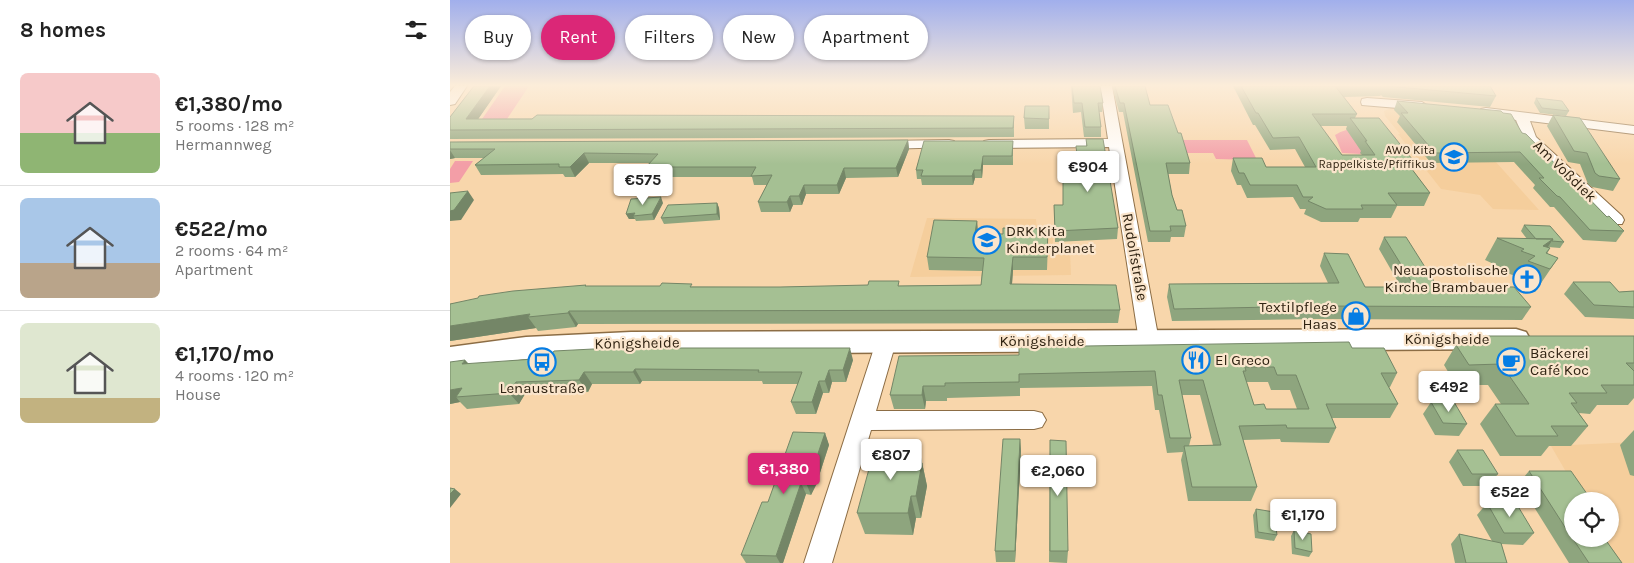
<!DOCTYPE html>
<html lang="en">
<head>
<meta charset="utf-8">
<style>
  :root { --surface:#fff; --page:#f6f6f6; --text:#222; --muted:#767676; --line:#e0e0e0; --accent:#db2777 }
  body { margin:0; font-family:Karla,sans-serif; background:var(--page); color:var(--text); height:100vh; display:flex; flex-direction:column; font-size:19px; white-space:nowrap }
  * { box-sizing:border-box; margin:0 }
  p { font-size:16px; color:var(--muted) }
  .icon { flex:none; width:28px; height:28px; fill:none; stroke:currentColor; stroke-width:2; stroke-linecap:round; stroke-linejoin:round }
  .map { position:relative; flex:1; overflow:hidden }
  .side { display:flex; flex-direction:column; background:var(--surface); width:450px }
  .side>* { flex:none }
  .guide { position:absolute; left:15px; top:15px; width:475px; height:45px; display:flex; gap:10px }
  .fabs { position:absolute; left:1114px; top:492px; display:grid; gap:10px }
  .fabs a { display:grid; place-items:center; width:55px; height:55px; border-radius:50%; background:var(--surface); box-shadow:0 1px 4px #0004; font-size:25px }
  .price { position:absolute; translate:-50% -42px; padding:0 11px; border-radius:5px; background:#fff; color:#222; font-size:16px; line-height:32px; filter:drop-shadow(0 1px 2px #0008) }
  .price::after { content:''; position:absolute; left:50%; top:30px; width:15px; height:11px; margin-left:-8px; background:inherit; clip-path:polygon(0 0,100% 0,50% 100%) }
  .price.active { background:var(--accent); color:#fff }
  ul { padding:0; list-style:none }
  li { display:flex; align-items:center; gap:15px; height:125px; padding:0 20px }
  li+li { border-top:1px solid var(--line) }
  li span { display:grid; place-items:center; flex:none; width:140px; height:100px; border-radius:8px; color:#555 }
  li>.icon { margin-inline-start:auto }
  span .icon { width:60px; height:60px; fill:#fffc; stroke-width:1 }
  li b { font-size:21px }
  h2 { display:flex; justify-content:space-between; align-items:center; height:60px; padding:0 20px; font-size:21px }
  .chip { padding:0 18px; border-radius:22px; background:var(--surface); box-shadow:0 1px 4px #0004; font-size:18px; line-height:45px }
  .chip.active { background:var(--accent); color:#fff }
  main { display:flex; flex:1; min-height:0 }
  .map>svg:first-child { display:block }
  .built { fill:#f5ce9c }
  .green { fill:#f39ea7 }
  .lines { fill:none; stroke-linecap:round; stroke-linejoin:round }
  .minor-casing { stroke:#8c6d45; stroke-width:2 }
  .secondary-casing { stroke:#8c6d45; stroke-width:3 }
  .minor { fill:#fff; fill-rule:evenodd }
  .secondary { fill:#fff; fill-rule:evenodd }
  .wall { fill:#8ea57e; fill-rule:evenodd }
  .shaded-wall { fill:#748667 }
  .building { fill:#a5c093; stroke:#748667; fill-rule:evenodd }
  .labels { text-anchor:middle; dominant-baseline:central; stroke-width:4.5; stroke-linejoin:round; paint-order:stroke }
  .far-poi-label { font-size:12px; fill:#302312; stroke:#fae5cc; text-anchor:end }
  .street-label { font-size:15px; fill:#302312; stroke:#fae5cc }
  .poi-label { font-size:15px; fill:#302312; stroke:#fae5cc; text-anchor:start }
</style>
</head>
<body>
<main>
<section class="side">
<h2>8 homes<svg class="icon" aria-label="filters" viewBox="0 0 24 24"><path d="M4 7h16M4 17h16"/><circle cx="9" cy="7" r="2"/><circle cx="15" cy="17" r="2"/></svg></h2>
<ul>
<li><span style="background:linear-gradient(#f6c9c9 60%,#8fb573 0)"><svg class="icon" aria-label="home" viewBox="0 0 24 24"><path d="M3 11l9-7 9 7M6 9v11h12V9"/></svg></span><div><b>€1,380/mo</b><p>5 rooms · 128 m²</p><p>Hermannweg</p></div></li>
<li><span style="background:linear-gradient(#a9c7e8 65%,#b9a48a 0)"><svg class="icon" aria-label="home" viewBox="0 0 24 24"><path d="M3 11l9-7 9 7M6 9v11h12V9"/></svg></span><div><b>€522/mo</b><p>2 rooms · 64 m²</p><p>Apartment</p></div></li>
<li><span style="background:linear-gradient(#dfe7d0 75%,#c2b280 0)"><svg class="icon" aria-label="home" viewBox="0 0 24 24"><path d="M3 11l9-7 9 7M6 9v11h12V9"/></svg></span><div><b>€1,170/mo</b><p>4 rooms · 120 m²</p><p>House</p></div></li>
</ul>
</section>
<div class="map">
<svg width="1184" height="563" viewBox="0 0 1184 563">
  <rect width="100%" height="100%" fill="#f8d6ab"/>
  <path class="built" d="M942 108 1001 112 1089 210 1043 209 1030 195 991 189 948 134H950L935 116 934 111Z
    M477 218 586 219 587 230H603V249L620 250 621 275 460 277Z
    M1184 442V563H1170L1155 539H1160V501H1133L1101 446Z"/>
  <path class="green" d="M55 86H79L55 122 0 123 30 122Z
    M934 127 946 138 917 141 911 154 892 153 885 135C899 126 918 128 934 127Z
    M730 140H797L807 160 766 159 763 153H734Z
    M5 161H23L9 182 0 183V169Z"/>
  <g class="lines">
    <g class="minor-casing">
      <path id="minor" d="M5 86H17L5 104 0 105V92Z
        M650 86H662L709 341 706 346 699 348 692 346 689 341 659 147 539 148 534 147 532 144 534 141 539 140 658 139Z
        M917 98 972 102 978 106 972 110 912 105 911 102 912 99Z
        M1036 108 1184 126V134L1080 121 1086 137 1172 216 1174 220 1172 224H1160L1075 142 1066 120 1031 115 1029 112 1031 109Z
        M499 140 504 141 506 144 504 147 434 149 429 148 427 145 429 142 434 141Z
        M436 334 443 337 446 342 426 411H584L592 413 596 420 592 427 584 429 421 430 382 563H354L426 342 429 337Z"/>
    </g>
    <g class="secondary-casing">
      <path id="secondary" d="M1066 329 1076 332 1080 339 1076 346 1066 349 181 354 76 359 0 369V347L76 337 181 332Z"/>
    </g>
    <use href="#minor" class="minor"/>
    <use href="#secondary" class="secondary"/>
  </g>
  <path class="wall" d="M24 86H51L28 119 564 116V137L0 139V117Z
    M621 86H650L653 103 652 112H649L651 127V137H634L631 112 623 113Z
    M662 86H695L700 105 728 133 740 163 739 174H718L722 195 727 210 736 226 734 237H721L720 242H698L673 112H669Z
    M783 86H1040L1046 96 1040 107 933 97 931 95 930 96 894 97 907 114 905 118 966 164 963 171 980 193 974 206H947L941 218H910L908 222H871L854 214 856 209H850L843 197 797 198 791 185H787L781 171 783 158 816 167H855L845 149 820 150 805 125H803ZM870 126H897L896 129 911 151 910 153 912 155H892Z
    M1086 98 1119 111 1116 116 1090 113 1084 103Z
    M947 101 1053 113 1072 133 1157 217 1174 231 1166 242 1133 240 1104 207H1100L1083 188 1085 185 1064 162 981 163 947 122 950 116 944 110Z
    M599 106V129H575L574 118Z
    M1103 115 1170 179 1163 191 1142 187 1138 184 1130 164 1118 162 1097 126Z
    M636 139 668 228 667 239 605 242 604 205H613V182H628L626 156V146H636Z
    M458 140 459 149 448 177 396 178 389 194H356L352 205H343L340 212H311L308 202 317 185H304L302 177H200L196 167 200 163H139L125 177H115L113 174 31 175 25 165 34 158H5L0 159V142Z
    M563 149V165H533L532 178H525L523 185H472L471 179H467L466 170Z
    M213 203 204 220 186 221 185 219H179L176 214Z
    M267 203 269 208 270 220 214 224 211 218Z
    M527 221 528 233 598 242 597 270H563L562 284 670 310 668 323 128 324 126 327 88 331 86 328 0 341V304L136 285V286L330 287 531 285 532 271 479 270 477 257Z
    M1074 225 1114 242 1110 248 1098 247 1100 248 1097 254 1108 258 1085 292 1064 283 1068 277 1057 273 1059 271 1035 260 1047 238 1077 239 1071 231Z
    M934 237 987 286 1081 307 1072 320 868 319 722 321 717 297 719 284 878 283 870 266 874 253 915 287H951L929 249Z
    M1123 282 1169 292 1184 291V319L1135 317 1114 294Z
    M1033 336H1184V398L1178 405H1147L1140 414 1129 413 1138 426 1121 446H1099L1091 456H1050L1030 424 1045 404H1051L1038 385H1006L994 365 1006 345H1028Z
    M902 348 947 373 940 387H939L948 404 940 418H882L886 428 879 443 831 442 830 439 793 440 807 487 801 501H738L731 460 733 452 717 453 709 410H705L702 386 570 388V396L497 398V401H476L475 409H444L440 395 569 355ZM796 382H818L821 390H840L847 409H816L804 405ZM732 395H750L763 445 739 446 741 438Z
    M15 360 19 364 403 360 396 382H382L379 393H373L366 414H346L341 402 348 384H313L312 381H192L190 384H142L138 392 75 394 69 404 17 409 10 402 0 404Z
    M981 402 1017 424 1009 436 985 435 973 414Z
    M1184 430V476L1180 475 1170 445Z
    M375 433 379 445 366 485 361 495 356 494 333 563H296L291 555 318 502Z
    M570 439 571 451 565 562H546L545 551Z
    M600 440 618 551 617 563 599 562Z
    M469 448 477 486 471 518H466L463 535 415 534 407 513Z
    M1007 450 1048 474 1038 486H1013L999 462Z
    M1079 471 1122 501V539H1155L1172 563H1119L1069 483Z
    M1037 503 1084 533 1073 545 1051 544 1057 563H1005L1001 544 1009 534 1042 541 1027 515Z
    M806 509 827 535 824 541 805 538 803 515Z
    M844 530 862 552 859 557 842 554 841 536Z"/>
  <path class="shaded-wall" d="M40 86H51L22 128 16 119Z
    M458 140 459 149 448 177 446 168Z
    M0 150 5 158 0 159Z
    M134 153 139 163 125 177 120 167Z
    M533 156V165L532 178 531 170Z
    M394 168 396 178 389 194 387 185Z
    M524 170 525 178 523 185 522 176Z
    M354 185 356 194 352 205 349 196Z
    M18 191 24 200 11 220 0 221V211Z
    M340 196 343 205 340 212 337 202Z
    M211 197 213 203 204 220 202 214Z
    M267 203 269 208 270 220 267 214Z
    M185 213 183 216 185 219H179L176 214Z
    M527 221 528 234 525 233Z
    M1103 239 1089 261 1093 246Z
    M563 257V270L561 297 560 284Z
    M119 311 128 324 126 327 118 313Z
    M80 314 78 317 86 328 0 341V326Z
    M400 348 403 360 396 382 393 370Z
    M15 360 25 372 12 364Z
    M185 369 192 381 190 384 183 372Z
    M379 370 382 382 379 393 375 381Z
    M134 372 142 384 138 392 129 380Z
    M369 381 373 393 366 414 362 402Z
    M66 382 75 394 69 404 59 393Z
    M473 386 476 401 475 409 472 395Z
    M12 388 6 397 10 402 0 404V390Z
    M375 433 379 445 366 485 361 495 356 483Z
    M570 439 571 451 565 562V551Z
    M469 448 477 486 471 518 466 496V463Z
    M351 483 356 494 333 563H330L326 556Z
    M5 489 11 494 0 508V494Z
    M461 496 466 518 463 535 458 513Z"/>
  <path class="building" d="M24 86H40L16 119H82L87 115 564 116 563 128 0 130V117Z
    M622 86H650L653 103H648L651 127H635L632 103H624Z
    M665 86H695L700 105H718L728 133H731L740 163H716L722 195 727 210H732L736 226H720L721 231H700L674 103H670Z
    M791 86H899H885L907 114H862L892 155H925L915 141H917L900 118H929L966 164H958L980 193H938L947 205H911L913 209H876L858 201 863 197H853L847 185H800L794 173H789L783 158H812L816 167H866L849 137 823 138 808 113H806Z
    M936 86H1040L1046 96 937 86Z
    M1086 98 1112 101 1119 111 1092 108Z
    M947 101 1051 111 1053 113 1061 114 1072 133 1076 134 1157 217 1159 216 1174 231 1140 230 1110 197 1107 196 1089 178H1094L1070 152 985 153 951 113H958Z
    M575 106H599V119L574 118Z
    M1103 115 1130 118 1170 179 1149 176 1145 173 1137 153 1124 151Z
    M636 139H653L668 228 605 231 604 205H613V182H630L626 146H637Z
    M458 140 446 168H394L387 185H354L349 196H340L337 202H308L322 175 301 176 306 167H196L208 154 134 153 120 167H109V164L25 165 45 149H0V142Z
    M474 141H563L562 156H533L531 170H524L522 176H471L473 170H466Z
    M18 191 4 210 0 211V193Z
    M211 197 202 214 183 216 185 213 176 214 181 199Z
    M267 203V214L211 218 218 205Z
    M484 220 527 221 525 233 553 234V228L598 229 597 257H563L560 284 666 285 670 310 119 311 118 313 78 317 80 314 0 326V304L28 298 29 296 63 291 136 285 135 286H210L212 283 242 284 240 287H330L418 285 419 281H449L448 286 531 285 534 258 477 257Z
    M1074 225 1100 226 1114 242 1102 241 1103 239H1086Z
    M934 237H956L987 286 1064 287 1081 307 873 306 724 309 719 284 889 283 874 253 898 254 915 287H965Z
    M1047 238 1103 239 1093 246 1100 248 1096 253 1108 258 1100 269 1078 261 1085 256 1071 251 1074 249Z
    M1123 282H1160L1169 292 1184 291V307L1144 305Z
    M1033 336H1184V363H1176L1184 371V385H1151L1157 393H1119L1127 403H1121L1138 426H1101L1108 436H1066L1045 404H1079L1051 364 1019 365 1006 345H1039Z
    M899 342 902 348H934L947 373H931L948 404H876L886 428H837L836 425 789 426 807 487H742L734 446 771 445 753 380H729L741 438H720L712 395H708L705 371 569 374V382L495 383V386H473L472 395H440L449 356 569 355V347ZM795 367H824L827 375H846L859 409H816L814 404 804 405 793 371H796Z
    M163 348H400L393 370H379L375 381H369L362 402H341L352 372H308L309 370 185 369 183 372H134L129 380 66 382 59 393 6 397 12 388 0 390V362L15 360 12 364 99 358 104 351Z
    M981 402H1004L1017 424 993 423Z
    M343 432 375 433 361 474 356 483H351L326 556 291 555 312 502H318Z
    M553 439H570L565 551H545Z
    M600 440 616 441 618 551H600Z
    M425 447 469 448 466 463H472L466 496H461L458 513H407Z
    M1007 450H1033L1048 474H1022Z
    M1079 471H1121L1142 501H1122V538Z
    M0 488 5 489 0 494Z
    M1037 503H1066L1084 533H1054Z
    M806 509 824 512 827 535 808 532Z
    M844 530 861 534 862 552 845 548Z
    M1009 534 1051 543 1057 563H1016Z
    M1123 539H1155L1172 563H1139Z"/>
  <linearGradient id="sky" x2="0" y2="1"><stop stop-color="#a1afec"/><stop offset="0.52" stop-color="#fcedd9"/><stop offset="1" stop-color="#fcedd9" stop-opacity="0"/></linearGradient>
  <rect width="1184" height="164" fill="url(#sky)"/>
  <defs>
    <g id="school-ring" transform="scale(1.4375)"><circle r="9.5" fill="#fae5cc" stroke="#067de4" stroke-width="1.5"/><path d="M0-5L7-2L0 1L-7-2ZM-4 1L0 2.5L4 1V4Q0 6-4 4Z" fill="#067de4"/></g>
    <g id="church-ring" transform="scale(1.4375)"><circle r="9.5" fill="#fae5cc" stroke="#067de4" stroke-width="1.5"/><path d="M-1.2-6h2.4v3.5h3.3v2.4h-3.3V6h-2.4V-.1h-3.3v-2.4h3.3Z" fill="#067de4"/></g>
    <g id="shop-ring" transform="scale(1.4375)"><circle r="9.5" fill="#fae5cc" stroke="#067de4" stroke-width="1.5"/><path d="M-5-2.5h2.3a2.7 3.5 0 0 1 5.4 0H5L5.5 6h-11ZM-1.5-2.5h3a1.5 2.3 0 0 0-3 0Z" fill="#067de4"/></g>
    <g id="restaurant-ring" transform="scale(1.4375)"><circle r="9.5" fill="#fae5cc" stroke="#067de4" stroke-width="1.5"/><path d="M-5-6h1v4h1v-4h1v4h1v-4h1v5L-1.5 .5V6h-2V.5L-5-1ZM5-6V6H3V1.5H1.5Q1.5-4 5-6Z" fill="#067de4"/></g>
    <g id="bus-ring" transform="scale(1.4375)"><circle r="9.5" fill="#fae5cc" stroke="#067de4" stroke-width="1.5"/><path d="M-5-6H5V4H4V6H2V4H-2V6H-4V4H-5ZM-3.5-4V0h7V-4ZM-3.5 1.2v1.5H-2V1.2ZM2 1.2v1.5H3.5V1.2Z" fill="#067de4"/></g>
    <g id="cafe-ring" transform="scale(1.4375)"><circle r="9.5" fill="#fae5cc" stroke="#067de4" stroke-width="1.5"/><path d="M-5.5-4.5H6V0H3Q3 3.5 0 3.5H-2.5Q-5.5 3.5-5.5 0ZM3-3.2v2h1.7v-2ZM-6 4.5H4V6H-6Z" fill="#067de4"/></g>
  </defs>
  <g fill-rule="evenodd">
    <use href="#school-ring" x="1004" y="157"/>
    <use href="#school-ring" x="537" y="240"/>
    <use href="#church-ring" x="1077" y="279"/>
    <use href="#shop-ring" x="906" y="316"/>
    <use href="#restaurant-ring" x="746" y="360"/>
    <use href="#bus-ring" x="92" y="362"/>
    <use href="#cafe-ring" x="1061" y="362"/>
  </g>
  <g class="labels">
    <g class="far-poi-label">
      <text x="985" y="150">AWO Kita<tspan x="985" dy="14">Rappelkiste/Pfiffikus</tspan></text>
    </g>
    <g class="street-label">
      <text transform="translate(1115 171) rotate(44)">Am Voßdiek</text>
      <text transform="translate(685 257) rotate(80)">Rudolfstraße</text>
      <text x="997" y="339">Königsheide</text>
      <text x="592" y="341">Königsheide</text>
      <text transform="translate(187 343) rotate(-1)">Königsheide</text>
    </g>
    <g class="poi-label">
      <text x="556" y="231">DRK Kita<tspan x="556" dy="17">Kinderplanet</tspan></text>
      <text x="1058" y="270" text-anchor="end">Neuapostolische<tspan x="1058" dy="17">Kirche Brambauer</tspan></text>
      <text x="887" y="307" text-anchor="end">Textilpflege<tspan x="887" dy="17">Haas</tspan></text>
      <text x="1080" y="353">Bäckerei<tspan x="1080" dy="17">Café Koc</tspan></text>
      <text x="765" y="360">El Greco</text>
      <text x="92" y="388" text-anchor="middle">Lenaustraße</text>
    </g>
  </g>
</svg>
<div class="fabs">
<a><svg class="icon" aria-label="locate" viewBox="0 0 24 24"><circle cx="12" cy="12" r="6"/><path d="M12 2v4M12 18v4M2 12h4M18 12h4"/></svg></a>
</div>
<b class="price" style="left:638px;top:193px">€904</b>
<b class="price" style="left:193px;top:206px">€575</b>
<b class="price" style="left:999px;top:413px">€492</b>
<b class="price" style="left:441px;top:481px">€807</b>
<b class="price active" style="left:334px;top:495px">€1,380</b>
<b class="price" style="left:608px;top:497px">€2,060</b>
<b class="price" style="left:1060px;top:518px">€522</b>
<b class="price" style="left:853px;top:541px">€1,170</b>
<div class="guide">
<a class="chip">Buy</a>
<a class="chip active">Rent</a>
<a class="chip">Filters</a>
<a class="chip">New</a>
<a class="chip">Apartment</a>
</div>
</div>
</main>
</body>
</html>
